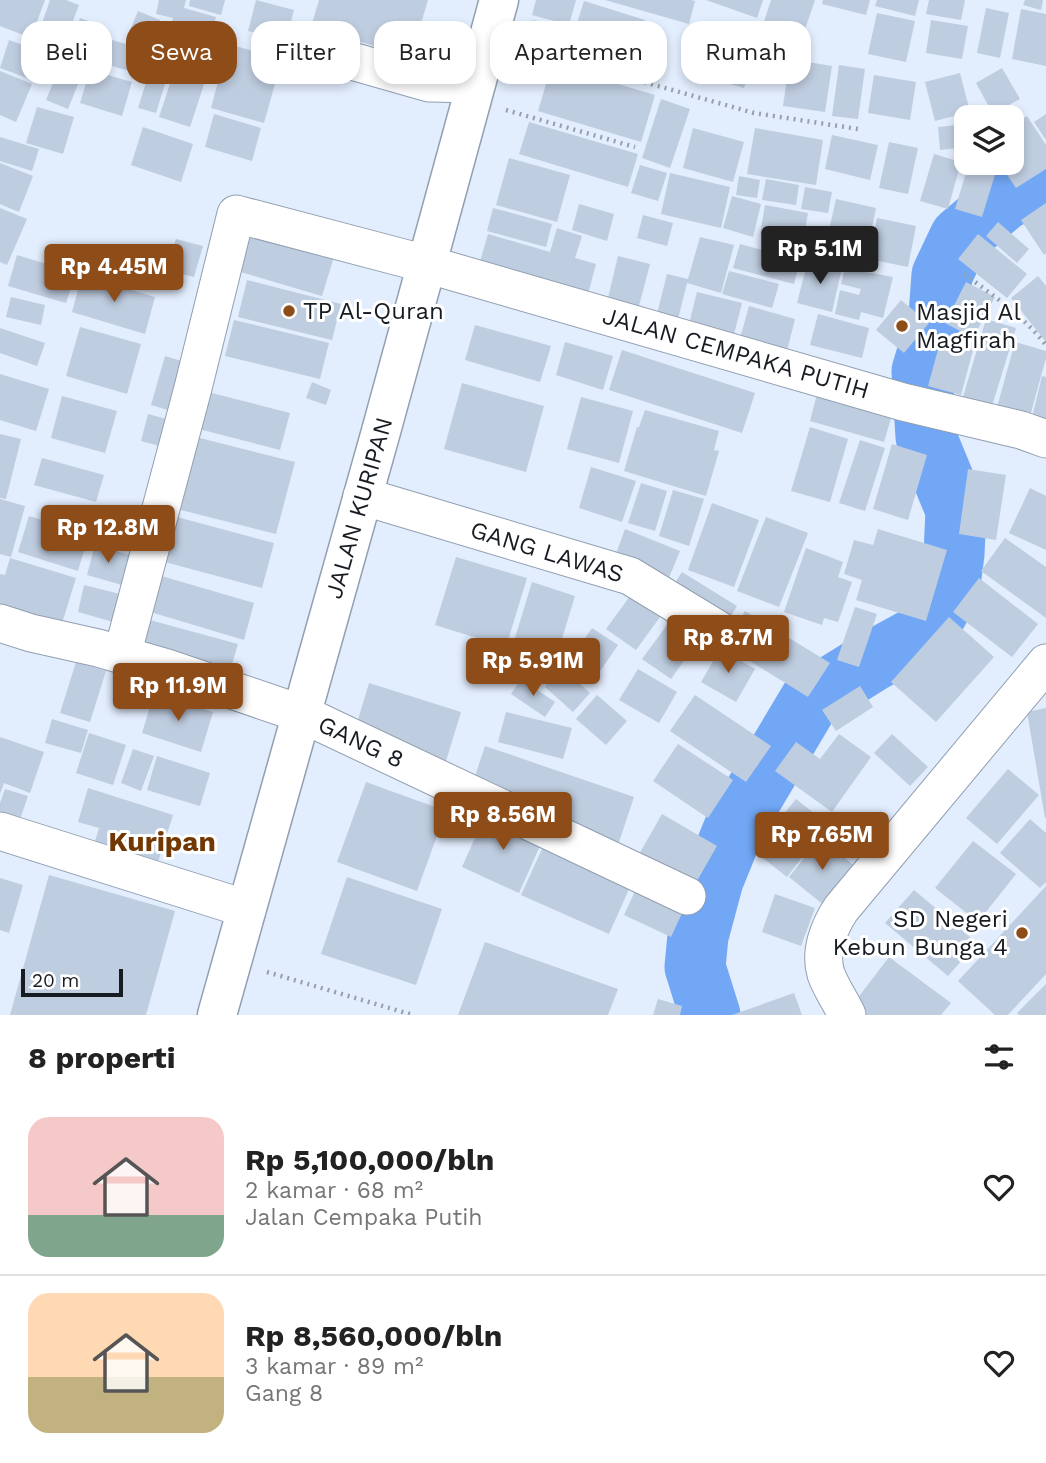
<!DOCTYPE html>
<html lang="id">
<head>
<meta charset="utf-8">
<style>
  :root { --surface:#fff; --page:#f6f6f6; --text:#222; --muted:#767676; --line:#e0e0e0; --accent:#8d4c18 }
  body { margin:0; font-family:"Work Sans",sans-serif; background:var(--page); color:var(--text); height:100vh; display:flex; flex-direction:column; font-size:26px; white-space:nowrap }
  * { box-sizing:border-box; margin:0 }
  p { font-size:23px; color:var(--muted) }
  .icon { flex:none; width:38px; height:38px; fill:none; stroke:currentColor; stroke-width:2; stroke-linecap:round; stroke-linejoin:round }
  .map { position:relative; height:1015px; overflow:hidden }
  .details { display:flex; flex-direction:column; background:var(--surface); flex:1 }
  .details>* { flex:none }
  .top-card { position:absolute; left:21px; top:21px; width:1004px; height:63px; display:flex; gap:14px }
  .controls { position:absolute; left:954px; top:105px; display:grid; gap:14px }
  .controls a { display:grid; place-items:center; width:70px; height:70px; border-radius:14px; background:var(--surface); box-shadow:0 4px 10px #0003; font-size:35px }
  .scale { position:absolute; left:21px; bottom:18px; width:102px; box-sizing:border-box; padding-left:7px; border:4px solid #171c23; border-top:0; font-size:19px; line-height:24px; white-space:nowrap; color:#171c23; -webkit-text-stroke:5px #fff; paint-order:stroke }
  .price { position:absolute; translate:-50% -60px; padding:0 16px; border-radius:7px; background:var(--accent); color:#fff; font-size:23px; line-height:46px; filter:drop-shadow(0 2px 4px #0008) }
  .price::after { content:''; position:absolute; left:50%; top:42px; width:21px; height:16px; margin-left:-10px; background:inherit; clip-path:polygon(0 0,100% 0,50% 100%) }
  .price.current { background:#222; color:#fff }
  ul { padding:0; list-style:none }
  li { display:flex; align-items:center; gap:21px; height:175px; padding:0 28px }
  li+li { border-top:2px solid var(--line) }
  li span { display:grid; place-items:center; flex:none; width:196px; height:140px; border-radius:21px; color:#555 }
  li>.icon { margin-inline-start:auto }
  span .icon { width:84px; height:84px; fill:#fffc; stroke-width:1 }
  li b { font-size:30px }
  h2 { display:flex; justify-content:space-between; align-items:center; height:84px; padding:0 28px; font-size:30px }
  .tag { padding:0 24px; border-radius:21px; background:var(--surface); box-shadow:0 4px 10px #0003; font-size:24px; line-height:63px }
  .tag.current { background:var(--accent); color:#fff }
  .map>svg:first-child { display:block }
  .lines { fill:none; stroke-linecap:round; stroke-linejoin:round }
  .river { stroke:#71a7f5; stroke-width:61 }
  .building { fill:#bfcde0 }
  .minor-casing { stroke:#919fb1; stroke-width:39 }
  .major-casing { stroke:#919fb1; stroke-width:41 }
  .path { stroke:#979fac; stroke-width:4.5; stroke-dasharray:2 5; stroke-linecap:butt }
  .minor { stroke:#fff; stroke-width:37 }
  .major { stroke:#fff; stroke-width:38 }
  .poi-dot { fill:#8d4c18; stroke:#fff; stroke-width:2.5 }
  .labels { text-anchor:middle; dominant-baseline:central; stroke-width:6; stroke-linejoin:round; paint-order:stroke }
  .poi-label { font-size:24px; fill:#171c23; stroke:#fff; text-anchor:start }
  .street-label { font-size:24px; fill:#171c23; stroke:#fff }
  .quarter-label { font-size:28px; font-weight:bold; fill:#723803; stroke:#fff }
</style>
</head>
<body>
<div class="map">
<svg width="1046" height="1015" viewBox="0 0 1046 1015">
  <rect width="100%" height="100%" fill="#e2edfd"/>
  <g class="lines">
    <path class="river" d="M710 1015 695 967 698 936 713 880 735 826 810 700 871 662 926 632 949 592 954 554 956 510 926 437 922 371 939 315 942 275 960 237 1004 200 1046 178"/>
  </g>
  <path class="building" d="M0 0H45L31 38 0 26Z
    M50 0H66L79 5 63 47 37 38Z
    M159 0H186L184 8 216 17 209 42 170 31 173 18 156 14Z
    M190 0H225L221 15 189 6Z
    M256 0 294 10 286 41 248 31Z
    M319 0H428L411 57 311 27Z
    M536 0H576L569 25 532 15Z
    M605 0H691L695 1 689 24Z
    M706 0H763L757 18Z
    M771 0H815L797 53 758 40Z
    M823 0H870L866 15 822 4Z
    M877 0H919L915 16 875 6Z
    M929 0H965L961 20 926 14Z
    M1025 0H1043L1041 10 1023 5Z
    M584 1 645 20 633 58 572 39Z
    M986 8 1009 13 1000 58 977 53Z
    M1021 9 1046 14V66L1012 59Z
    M138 11 160 20 148 49 126 40Z
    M877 13 915 21 906 62 868 54Z
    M80 18 103 26 92 59 69 51Z
    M533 20 568 28 562 52 527 44Z
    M931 20 968 26 962 59 926 53Z
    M105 38 140 48 133 72 98 62Z
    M696 39 754 57 744 88 686 71Z
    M9 40 54 56 43 84 0 68Z
    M228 44 282 59 264 123 211 108Z
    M156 50 174 55 156 113 138 108Z
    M180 53 211 63 190 127 159 117Z
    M64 56 86 64 68 109 46 100Z
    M790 59 832 66 825 112 783 106Z
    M552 64 655 95 641 142 538 111Z
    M839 65 865 69 858 119 832 116Z
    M1002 68 1020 99 993 114 976 83Z
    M90 70 132 82 122 116 80 103Z
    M0 71 32 84 16 122 0 115Z
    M960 73 970 112 935 121 925 82Z
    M874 75 916 82 910 120 868 113Z
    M661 99 690 109 670 168 642 158Z
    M37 107 74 117 63 154 26 143Z
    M214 114 261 128 252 161 205 147Z
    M1046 114V140L1034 122Z
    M1027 116 1046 145V169L1016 188 999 163H1012V126Z
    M529 122 638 154 628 187 519 154Z
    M966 124V147L940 150 938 127Z
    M143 127 193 144 181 182 131 165Z
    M693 128 744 142 733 182 683 168Z
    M755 128 823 140 816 185 747 174Z
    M832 135 878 145 870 180 825 169Z
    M0 137 39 149 32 171 0 161Z
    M889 142 918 148 908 194 879 188Z
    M934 154 961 162 948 209 920 201Z
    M509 158 570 175 557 222 496 205Z
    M0 163 33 176 19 212 0 204Z
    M969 163H978L997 168 982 217 955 209Z
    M640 165 667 173 658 201 631 193Z
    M670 173 730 187 721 228 661 214Z
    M739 176 760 180 757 198 736 195Z
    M766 179 799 185 796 205 762 200Z
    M805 187 832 192 828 213 801 209Z
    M732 196 761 204 753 237 723 228Z
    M836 199 876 208 866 257 825 248Z
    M1046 203V253L1044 255 1021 220Z
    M579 204 614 214 607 241 572 230Z
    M765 205 808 213 803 242 760 234Z
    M0 208 27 219 7 265 0 262Z
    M493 208 552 224 546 247 487 231Z
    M643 215 673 223 667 246 637 238Z
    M877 218 916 226 908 267 869 259Z
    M242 219 337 247 322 296 227 268Z
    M998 222 1029 249 1017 263 986 236Z
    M557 228 582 236 575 258 596 264 586 302 477 272 488 234 550 252Z
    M978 234 1027 274 1007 298 958 259Z
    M700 237 734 245 721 293 687 283 674 335 653 330 667 274 688 279Z
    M176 239 203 246 194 277 167 270Z
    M740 244 800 260 794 284 733 268Z
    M17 255 76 273 66 303 8 286Z
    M618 256 650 264 638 310 607 302Z
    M808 260 842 268 832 312 797 303Z
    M845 268 893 277 883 318 861 312 859 320 835 314 840 290 859 295 861 289 841 284Z
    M729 271 779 284 772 308 722 294Z
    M82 275 155 297 145 334 72 312Z
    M1038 276 1046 286V342L1011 298Z
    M247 280 341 304 332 340 238 317Z
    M966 282 995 297 973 338 945 323Z
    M697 292 742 303 734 334 689 324Z
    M11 297 45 305 41 325 6 317Z
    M901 300 929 323 904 353 876 330Z
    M749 306 795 319 786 355 739 342Z
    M818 314 869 328 862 358 810 345Z
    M986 319 1016 328 992 406 963 397Z
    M234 320 329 343 320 379 225 356Z
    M475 325 551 346 540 382 465 360Z
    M80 327 141 344 127 394 66 376Z
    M0 328 45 343 37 366 0 353Z
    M942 335 975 343 961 395 928 386Z
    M565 342 613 356 603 390 556 375Z
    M1015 342 1046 351V358L1029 420 996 411Z
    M622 350 755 393 742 433 609 390Z
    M165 356 195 365 181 414 151 405Z
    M0 374 49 389 36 431 0 420Z
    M1042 376 1046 377V425L1031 422Z
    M312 382 331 390 326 405 306 398Z
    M462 383 544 406 526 472 444 449Z
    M204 391 290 413 280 450 195 428Z
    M817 394 892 415 884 442 810 421Z
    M62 396 117 411 105 453 51 438Z
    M581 397 633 411 619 463 567 449Z
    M645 410 719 431 714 450 719 451 706 496 624 471 637 427H639Z
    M148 414 181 423 174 450 141 441Z
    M810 427 848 439 830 502 791 491Z
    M0 434 21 439 6 499 0 498Z
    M192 436 295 462 276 534 173 508Z
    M860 440 885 448 865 511 839 503Z
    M892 444 927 455 908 520 873 509Z
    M42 458 104 475 96 502 34 485Z
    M591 467 636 481 622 522 579 508Z
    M968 469 1006 475 996 540 959 534Z
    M641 483 667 491 655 531 628 523Z
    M1030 488 1046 496V550L1009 533Z
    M673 490 704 499 689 546 659 536Z
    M0 499 25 506 11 557 0 554Z
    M712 503 759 520 734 587 688 570Z
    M29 516 89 534 78 571 18 552Z
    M177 517 274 543 262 588 165 562Z
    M766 517 808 533 779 607 737 591Z
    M625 529 680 551 666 585 612 565Z
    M878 529 947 550 926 621 856 600 862 580 844 574 854 540 873 545Z
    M1005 538 1046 567V618L981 571Z
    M95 545 130 555 122 585 87 575Z
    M806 548 843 562 838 577 852 582 838 622 824 618 822 625 784 612Z
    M456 557 527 578 506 647 435 625Z
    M10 558 76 578 59 633 0 614V574L5 575Z
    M682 572 737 606 725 626 669 592Z
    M158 575 254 603 244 640 147 611Z
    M979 578 1038 624 1012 657 953 612Z
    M532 582 575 596 554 665 511 651Z
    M84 585 124 595 117 623 78 612Z
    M633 592 663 613 636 650 606 629Z
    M855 607 877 614 859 667 837 660Z
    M745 611 830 663 808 697 724 645Z
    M949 617 994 657 936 722 891 682Z
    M146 619 238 644 230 671 139 646Z
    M670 621 698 641 671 679 642 659Z
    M592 628 618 645 594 680 568 663Z
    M720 649 755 669 736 702 701 682Z
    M76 662 106 671 90 722 60 713Z
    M562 667 590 693 573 712 545 687Z
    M638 669 677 692 659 723 619 700Z
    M521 679 555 702 545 717 511 694Z
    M369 683 461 712 446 761 354 733Z
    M860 686 873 707 836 731 822 710Z
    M154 694 213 712 201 752 142 733Z
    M597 695 627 721 606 745 576 719Z
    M695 695 771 746 746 782 670 731Z
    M1046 708V818H1045L1027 712Z
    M506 712 572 728 563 759 498 742Z
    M52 719 88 730 81 753 45 743Z
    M89 733 126 745 113 785 76 773Z
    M839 734 871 757 832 812 775 771 796 742 820 759Z
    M892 734 928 767 910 786 874 753Z
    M0 737 44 752 30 793 4 783 0 794Z
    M678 744 733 780 708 818 653 781Z
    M485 746 634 797 619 842 470 791Z
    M133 749 154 756 141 791 121 783Z
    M157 756 210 773 200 806 147 790Z
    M1008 769 1039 795 997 844 966 818Z
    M366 782 446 811 417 891 337 862Z
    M88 788 173 815 153 878 90 858 99 828 78 822Z
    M5 789 28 796 16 831 0 826V803Z
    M796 799 828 824 787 877 754 851Z
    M487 811 544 837 519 893 462 867Z
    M662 814 717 846 693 888 638 856Z
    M1030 819 1046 833V882L1040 888 1000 853Z
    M547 838 634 878 609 934 521 895Z
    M820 838 856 867 825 906 789 877Z
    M973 841 1016 874 978 922 935 888Z
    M49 875 175 911 146 1015H10Z
    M347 877 442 909 416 985 321 954Z
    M0 878 23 885 9 933 0 930Z
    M1046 886V974L1008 1015H995L958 981Z
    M637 887 684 909 671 937 624 915Z
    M914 890 977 943 948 976 885 923Z
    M775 894 815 908 801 946 762 932Z
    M485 942 618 989 608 1015H458Z
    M889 957 951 1003 941 1015H860L850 1008Z
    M1046 984V1015H1019L1017 1013Z
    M794 993 802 1015H732Z
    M658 999 682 1006 680 1015H653Z"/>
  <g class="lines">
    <g class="minor-casing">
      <path id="minor" d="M299 46 429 83 476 84
        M362 496 630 576 722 632
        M0 623 31 633 98 648 167 668 302 714 687 896
        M122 655 193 388 236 214 426 264 903 402 1021 430 1046 439
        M0 831 247 909
        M847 1015C841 1002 831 988 826 974 819 952 829 927 841 909L1046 663"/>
    </g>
    <g class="major-casing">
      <path id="major" d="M217 1015 380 435 499 0"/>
    </g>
    <path class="path" d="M523 48 754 113 858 129
      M506 110 635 147
      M964 274C993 295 1023 316 1046 345
      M267 972 413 1015"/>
    <use href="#minor" class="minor"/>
    <use href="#major" class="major"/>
  </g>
  <g class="poi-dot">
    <circle cx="289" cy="311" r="7"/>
    <circle cx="902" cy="326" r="7"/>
    <circle cx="1022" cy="933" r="7"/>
  </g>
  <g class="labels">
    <g class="poi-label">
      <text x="303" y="311">TP Al-Quran</text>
      <text x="916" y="312">Masjid Al<tspan x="916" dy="28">Magfirah</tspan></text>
      <text x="1008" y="919" text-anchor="end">SD Negeri<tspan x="1008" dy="28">Kebun Bunga 4</tspan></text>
    </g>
    <g class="street-label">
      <text transform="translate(736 353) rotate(16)">JALAN CEMPAKA PUTIH</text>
      <text transform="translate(359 508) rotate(-74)">JALAN KURIPAN</text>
      <text transform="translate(547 552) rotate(17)">GANG LAWAS</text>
      <text transform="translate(361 742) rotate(25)">GANG 8</text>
    </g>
    <g class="quarter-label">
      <text x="162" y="841">Kuripan</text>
    </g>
  </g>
</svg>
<div class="controls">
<a><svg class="icon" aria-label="layers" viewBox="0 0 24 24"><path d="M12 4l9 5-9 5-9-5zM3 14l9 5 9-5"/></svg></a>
</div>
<div class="scale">20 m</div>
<b class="price current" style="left:820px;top:286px">Rp 5.1M</b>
<b class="price" style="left:114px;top:304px">Rp 4.45M</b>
<b class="price" style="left:108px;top:565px">Rp 12.8M</b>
<b class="price" style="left:728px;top:675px">Rp 8.7M</b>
<b class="price" style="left:533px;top:698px">Rp 5.91M</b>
<b class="price" style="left:178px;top:723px">Rp 11.9M</b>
<b class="price" style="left:503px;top:852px">Rp 8.56M</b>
<b class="price" style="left:822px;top:872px">Rp 7.65M</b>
<div class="top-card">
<a class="tag">Beli</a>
<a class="tag current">Sewa</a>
<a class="tag">Filter</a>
<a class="tag">Baru</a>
<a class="tag">Apartemen</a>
<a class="tag">Rumah</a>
</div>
</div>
<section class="details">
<h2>8 properti<svg class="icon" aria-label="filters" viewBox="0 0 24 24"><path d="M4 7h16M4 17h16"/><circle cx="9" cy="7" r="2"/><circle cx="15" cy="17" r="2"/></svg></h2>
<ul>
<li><span style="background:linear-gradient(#f6c9c9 70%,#7fa58c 0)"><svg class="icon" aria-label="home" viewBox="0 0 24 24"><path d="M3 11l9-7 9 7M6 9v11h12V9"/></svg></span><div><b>Rp 5,100,000/bln</b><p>2 kamar · 68 m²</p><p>Jalan Cempaka Putih</p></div><svg class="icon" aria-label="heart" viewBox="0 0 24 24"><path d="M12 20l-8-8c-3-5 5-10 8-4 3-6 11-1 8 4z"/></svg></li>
<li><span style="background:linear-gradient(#ffd9b3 60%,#c2b280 0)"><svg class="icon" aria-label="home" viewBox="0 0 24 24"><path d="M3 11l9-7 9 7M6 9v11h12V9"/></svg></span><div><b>Rp 8,560,000/bln</b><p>3 kamar · 89 m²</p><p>Gang 8</p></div><svg class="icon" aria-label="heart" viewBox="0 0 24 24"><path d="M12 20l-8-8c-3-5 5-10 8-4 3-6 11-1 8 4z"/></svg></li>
</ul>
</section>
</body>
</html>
